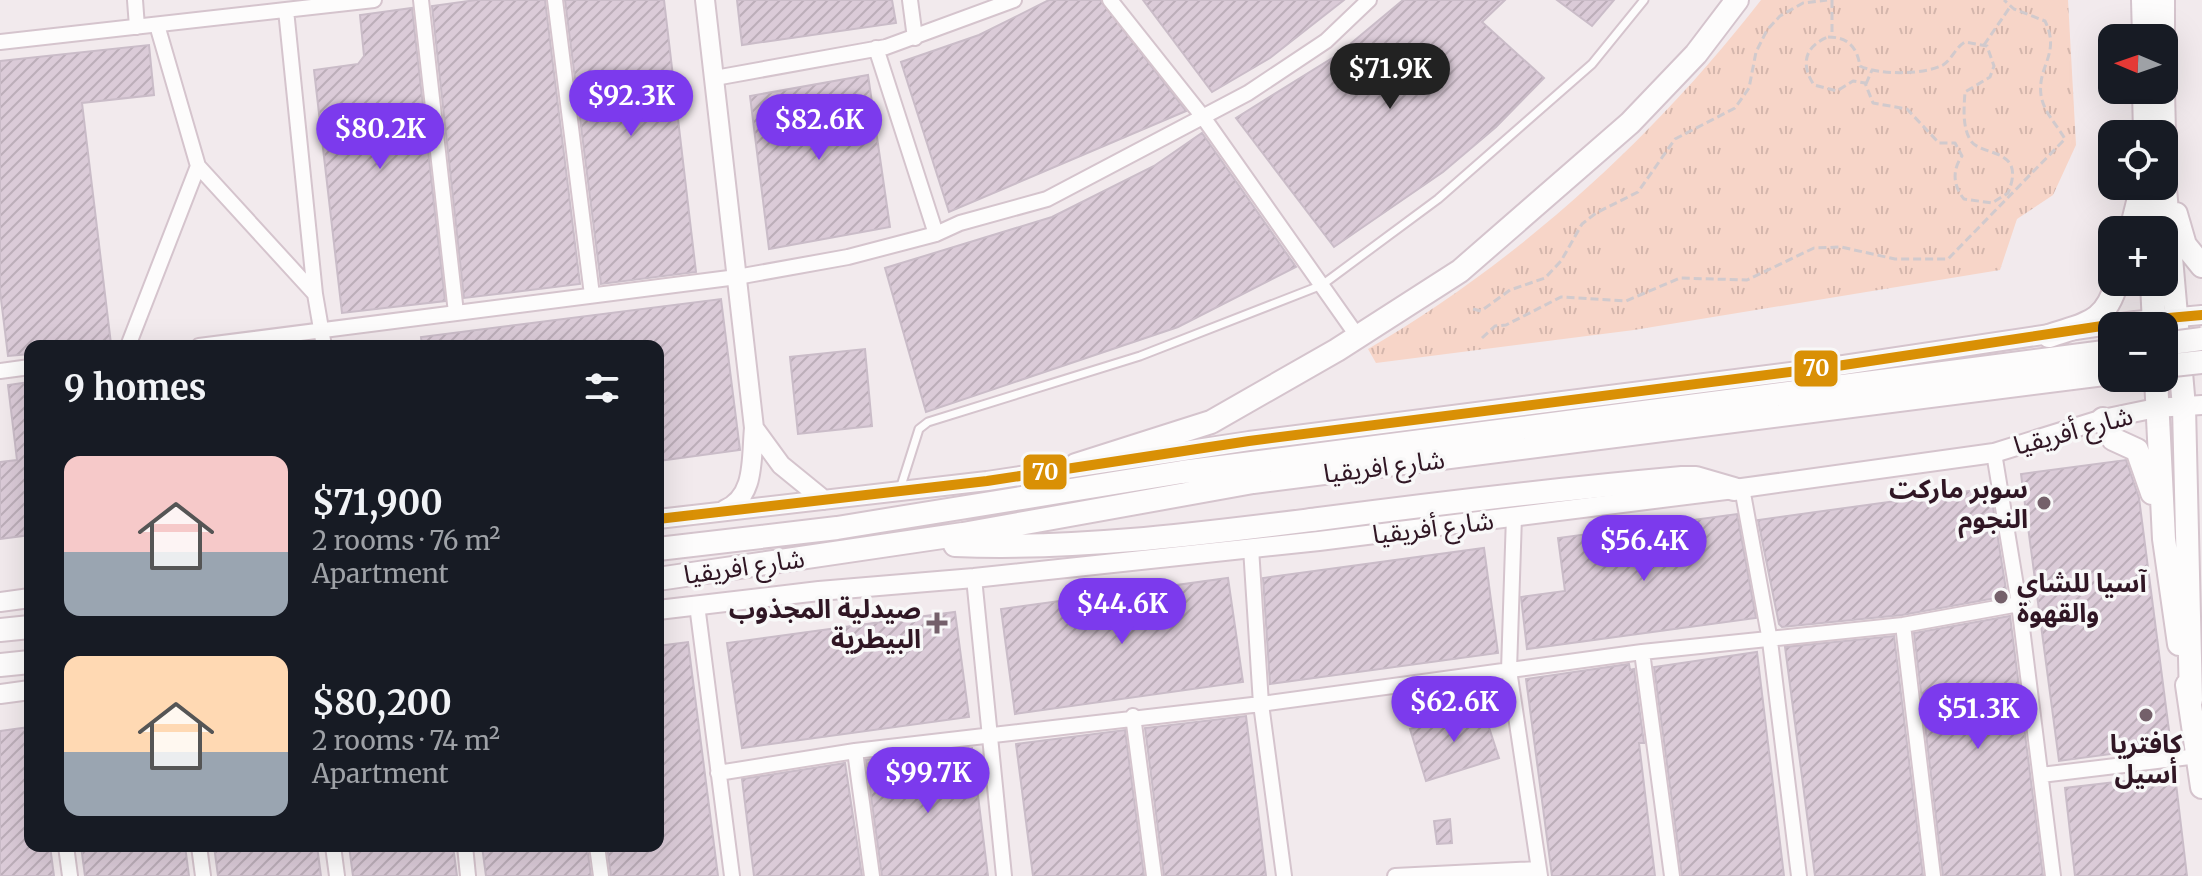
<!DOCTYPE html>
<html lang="en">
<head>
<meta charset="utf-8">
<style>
  :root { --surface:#171b24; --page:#20242c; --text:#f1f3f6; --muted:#9ea1a6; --accent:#7c3aed }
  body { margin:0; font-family:Merriweather,"Noto Sans Arabic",serif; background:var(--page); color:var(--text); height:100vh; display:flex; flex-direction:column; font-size:30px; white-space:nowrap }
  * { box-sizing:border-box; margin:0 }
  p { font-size:26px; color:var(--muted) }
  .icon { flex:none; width:44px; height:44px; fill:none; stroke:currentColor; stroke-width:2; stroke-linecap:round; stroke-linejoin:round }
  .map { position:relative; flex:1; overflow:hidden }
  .sheet { position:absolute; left:24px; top:340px; width:640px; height:512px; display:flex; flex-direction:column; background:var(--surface); border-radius:16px; box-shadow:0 8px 32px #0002 }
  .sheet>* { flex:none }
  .needle { width:52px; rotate:272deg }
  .tools { position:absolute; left:2098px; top:24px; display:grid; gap:16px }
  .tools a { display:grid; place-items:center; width:80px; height:80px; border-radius:16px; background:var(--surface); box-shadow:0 8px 32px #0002; font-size:40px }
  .price { position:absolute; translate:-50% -68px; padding:0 18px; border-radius:28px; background:var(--accent); color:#fff; font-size:26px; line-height:52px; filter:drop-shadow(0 2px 4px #0008) }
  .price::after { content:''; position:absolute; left:50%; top:48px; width:24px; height:18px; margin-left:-12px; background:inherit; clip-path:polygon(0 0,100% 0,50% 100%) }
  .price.selected { background:#222; color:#fff }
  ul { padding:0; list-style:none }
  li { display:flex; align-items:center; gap:24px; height:200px; padding:0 40px }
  li span { display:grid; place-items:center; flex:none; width:224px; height:160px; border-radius:16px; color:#555 }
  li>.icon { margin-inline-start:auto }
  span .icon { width:96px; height:96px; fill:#fffc; stroke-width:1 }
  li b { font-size:34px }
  h2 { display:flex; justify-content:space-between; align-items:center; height:96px; padding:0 40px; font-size:34px }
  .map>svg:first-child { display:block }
  .grass { fill:url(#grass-tufts) }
  .building { fill:url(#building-hatch); stroke:#cabcc8; stroke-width:2 }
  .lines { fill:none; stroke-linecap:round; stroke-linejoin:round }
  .service-casing { stroke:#d5c4cd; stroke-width:11 }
  .minor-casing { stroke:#d5c4cd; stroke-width:18 }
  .tertiary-casing { stroke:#d5c4cd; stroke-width:22 }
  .trunk-casing { stroke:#d5c4cd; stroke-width:26 }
  .path { stroke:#d1cacd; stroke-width:3; stroke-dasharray:8 4; stroke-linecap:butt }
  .service { stroke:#fdfcfc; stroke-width:7 }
  .minor { stroke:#fdfcfc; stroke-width:14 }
  .tertiary { stroke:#fdfcfc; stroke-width:18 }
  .trunk { stroke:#fdfcfc; stroke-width:22 }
  .trunk-bridge-casing { stroke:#d5c4cd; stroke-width:26; stroke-linecap:butt }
  .trunk-bridge { stroke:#fdfcfc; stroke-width:22 }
  .bus-1-casing { stroke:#f8f8f8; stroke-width:16 }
  .bus-1 { stroke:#d99005; stroke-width:10 }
  .poi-dot { fill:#74606a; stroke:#f8f8f8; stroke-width:3 }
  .labels { text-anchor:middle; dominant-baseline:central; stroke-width:7; stroke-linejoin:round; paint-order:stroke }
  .street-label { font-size:26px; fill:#301624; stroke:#f8f8f8 }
  .poi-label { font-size:26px; font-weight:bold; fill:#301624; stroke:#f8f8f8; text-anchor:end }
  .line-badge { stroke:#f8f8f8; stroke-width:3 }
  .badge-label { font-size:22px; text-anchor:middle; font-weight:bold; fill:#fff }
</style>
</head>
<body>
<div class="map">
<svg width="2202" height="876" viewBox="0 0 2202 876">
  <defs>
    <pattern id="grass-tufts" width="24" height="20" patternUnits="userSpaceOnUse" patternTransform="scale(2)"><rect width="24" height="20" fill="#f7d5c8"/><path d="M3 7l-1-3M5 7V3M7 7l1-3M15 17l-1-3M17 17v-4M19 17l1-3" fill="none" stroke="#d4b6ac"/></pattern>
    <pattern id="building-hatch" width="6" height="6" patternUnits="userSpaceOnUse" patternTransform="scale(2)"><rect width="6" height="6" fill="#dbcbd8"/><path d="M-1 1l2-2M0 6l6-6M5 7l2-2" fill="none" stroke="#bcaeb9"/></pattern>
  </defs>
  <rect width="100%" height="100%" fill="#f2eaed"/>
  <path class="grass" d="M1761 0H2068L2076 145 2053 195 2017 219 2000 270 1634 330 1376 363 1368 349C1519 261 1654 138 1761 0Z"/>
  <path class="building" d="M476 0H545L580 284 464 298 432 6Z
    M565 0H664L696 272 601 284Z
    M737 0H892L896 23 742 45Z
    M1049 0H1100L1186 111 949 212 901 62 979 35Z
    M1143 0H1344L1270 58 1212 92Z
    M1403 0H1505L1482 22 1544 78 1496 127 1443 172 1334 247 1236 118 1337 55Z
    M1557 0H1614L1592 26Z
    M412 8 445 301 342 313 314 70 358 64 364 56 360 15Z
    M149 45 154 95 82 103 111 344 30 346V354L8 356 0 291V61Z
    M868 75 890 227 769 249 750 96Z
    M1202 133 1296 267 1178 327 926 412 885 268 1052 217 1154 166Z
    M721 299 740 450 658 461V346H422L421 337Z
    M865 349 872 426 798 434 790 357Z
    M30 382V535L0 539V462L17 460 8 385Z
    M2126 460 2139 498 2171 746 2059 761 2021 474Z
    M1990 488 2007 596 1902 615 1782 627 1779 624 1758 520Z
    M1737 514 1756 618 1527 649 1521 597 1565 591 1558 538Z
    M1484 548 1498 653 1270 684 1263 578Z
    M1228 578 1243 682 1015 714 1001 609Z
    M955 612 969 717 742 748 727 643Z
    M2010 616 2043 876H1943L1914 633Z
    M1894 636 1923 876H1815L1785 647Z
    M688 642 718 876H611L607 846H658V646Z
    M1757 652 1784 876H1682L1654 667Z
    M1629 664 1630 670 1634 669 1644 743H1639L1655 876H1552L1526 679Z
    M1482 706 1499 758 1426 781 1410 729Z
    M1246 716 1266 876H1164L1145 728Z
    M30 727V846H50L54 876H0V731Z
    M1125 730 1144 876H1033L1016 744Z
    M972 748 988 876H882L866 760Z
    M845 763 862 876H754L742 779Z
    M2175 775 2187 876H2075L2065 788Z
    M1450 819 1452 843 1437 844 1434 821Z
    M81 846H185L189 876H85Z
    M214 846H317L321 876H218Z
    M349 846H453L457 876H353Z
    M482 846H587L591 876H486Z"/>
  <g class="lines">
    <g class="service-casing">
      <path id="service" d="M900 489 919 429 928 422 1140 356 1322 285 1438 199 1592 64 1644 0"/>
    </g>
    <g class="minor-casing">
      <path id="minor" d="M135 0 137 27
        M421 0 456 313
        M555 0 592 295
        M910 0 915 38
        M1110 0 1203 117 1358 337
        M286 10 315 294 324 346
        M157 25 198 166 315 294
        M0 42 374 0
        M876 48 936 234
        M715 78 886 47 1014 0
        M128 346 198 166
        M199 346 737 277 848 257 936 234 960 223 1047 199 1248 93 1326 41 1369 0
        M0 371 30 367
        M1994 453 2019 604 2053 876
        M1742 488 1770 641 1799 876
        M1514 516 1509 670 1540 876
        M1251 548 1261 704 1284 876
        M974 578 1004 876
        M697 605 732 876
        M1903 625 1933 876
        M1642 652 1672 876
        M1133 716 1154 876
        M855 751 872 876
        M718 773 855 751 1261 704 1642 652 1903 625 2019 604
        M2041 775 2198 756
        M66 846 70 876
        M199 846 203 876
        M333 846 337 876
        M465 846 468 876
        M597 846 601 876
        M1395 876 1539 869"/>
    </g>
    <g class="tertiary-casing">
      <path id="tertiary" d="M705 0 754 428C751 458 756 497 724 510
        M754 428 781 465 824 500
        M658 519 987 481 1249 441 1837 366 2135 321 2202 315
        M0 602 30 598
        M658 610 819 591 974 578 1319 541 1742 488 1994 453 2103 419 2156 408 2202 405
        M0 694 30 690"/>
    </g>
    <g class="trunk-casing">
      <path id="trunk" d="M2143 0 2144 38
        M2163 0V38
        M2144 90 2145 134
        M2163 90 2164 134
        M2164 177 2184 407 2191 700
        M2147 195 2149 230
        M2176 214 2185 245 2202 266
        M2131 230 2142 186
        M2152 282 2154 326
        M2049 336C2087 323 2105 324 2117 282
        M2156 378 2164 539 2179 644
        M2103 419 2113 439 2137 450 2152 493
        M1076 465 1211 422 1337 350 1460 271 1630 123 1696 54 1737 0
        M955 545C1077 550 1199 534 1319 519 1440 503 1561 489 1682 478H1696L1734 489
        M658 549 837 528 1182 472 2112 351
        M658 579 963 534 1253 482 2112 373
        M0 630 30 627
        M0 665 30 662
        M2187 685 2202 787"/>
    </g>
    <path class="path" d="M1832 0V36
      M1828 37C1848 37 1857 47 1860 66 1878 75 1924 75 1943 65 1952 59 1956 47 1965 42L1987 46 1994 66 1990 77 1965 92C1964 107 1962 128 1971 141 1982 157 2027 147 2008 193L1992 203 1964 199C1953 186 1952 170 1962 156L1955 143H1939L1907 109 1873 103 1865 83 1853 81 1837 91 1814 85C1800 64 1805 46 1828 37Z
      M1984 45 2010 7
      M1866 84 1872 70
      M1473 309 1481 311 1510 290 1545 278 1561 261 1582 224 1596 213 1638 192 1675 139 1735 108 1749 88 1756 52 1767 30 1780 16 1803 3 1827 0
      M1482 338 1495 326 1506 325 1561 297 1626 301 1680 278 1747 280 1814 248 1841 247 1895 259H1948L2065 139C2057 125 2043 111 2041 95 2037 66 2061 54 2045 21L2014 9 2004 0"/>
    <use href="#service" class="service"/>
    <use href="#minor" class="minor"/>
    <use href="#tertiary" class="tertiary"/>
    <use href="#trunk" class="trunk"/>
    <g class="trunk-bridge-casing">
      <path id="trunk-bridge" d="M2164 344 2202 339
        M2164 366 2202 362"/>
    </g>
    <use href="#trunk-bridge" class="trunk-bridge"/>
    <g class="bus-1-casing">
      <path id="bus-1" d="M658 519 987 481 1249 441 1837 366 2135 321 2202 315"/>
    </g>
    <use href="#bus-1" class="bus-1"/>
  </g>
  <g class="poi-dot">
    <circle cx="2044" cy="503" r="8"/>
    <circle cx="2001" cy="597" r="8"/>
    <path d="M933 611h8v8h8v8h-8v8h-8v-8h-8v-8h8z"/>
    <circle cx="2146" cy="715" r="8"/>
  </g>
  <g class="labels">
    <g class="street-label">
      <text transform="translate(2073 430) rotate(-15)">شارع أفريقيا</text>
      <text transform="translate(1384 466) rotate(-7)">شارع افريقيا</text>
      <text transform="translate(1433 527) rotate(-7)">شارع أفريقيا</text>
      <text transform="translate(744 566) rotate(-8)">شارع افريقيا</text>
    </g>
    <g class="poi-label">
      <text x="2028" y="488">سوبر ماركت<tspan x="2028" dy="30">النجوم</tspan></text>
      <text x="2017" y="582" text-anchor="start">آسيا للشاي<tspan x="2017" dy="30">والقهوة</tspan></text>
      <text x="921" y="608">صيدلية المجذوب<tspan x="921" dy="30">البيطرية</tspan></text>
      <text x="2146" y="743" text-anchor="middle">كافتريا<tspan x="2146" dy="30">أسيل</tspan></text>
    </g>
  </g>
  <g class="line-badge">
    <rect x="1793" y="349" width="46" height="39" rx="8" fill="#d99005"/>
    <rect x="1022" y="453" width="46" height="38" rx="8" fill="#d99005"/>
  </g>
  <g class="badge-label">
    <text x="1816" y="376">70</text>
    <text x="1045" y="480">70</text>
  </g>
</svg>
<div class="tools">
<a><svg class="needle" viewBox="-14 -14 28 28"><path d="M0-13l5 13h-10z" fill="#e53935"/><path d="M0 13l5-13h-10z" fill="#9ea1a6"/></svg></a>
<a><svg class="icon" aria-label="locate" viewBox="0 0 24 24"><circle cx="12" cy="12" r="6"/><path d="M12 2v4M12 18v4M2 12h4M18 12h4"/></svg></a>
<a>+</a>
<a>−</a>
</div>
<b class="price selected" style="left:1390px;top:111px">$71.9K</b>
<b class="price" style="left:631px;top:138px">$92.3K</b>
<b class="price" style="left:819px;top:162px">$82.6K</b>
<b class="price" style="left:380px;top:171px">$80.2K</b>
<b class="price" style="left:1644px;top:583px">$56.4K</b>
<b class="price" style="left:1122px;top:646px">$44.6K</b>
<b class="price" style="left:1454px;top:744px">$62.6K</b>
<b class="price" style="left:1978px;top:751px">$51.3K</b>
<b class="price" style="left:928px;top:815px">$99.7K</b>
<section class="sheet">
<h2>9 homes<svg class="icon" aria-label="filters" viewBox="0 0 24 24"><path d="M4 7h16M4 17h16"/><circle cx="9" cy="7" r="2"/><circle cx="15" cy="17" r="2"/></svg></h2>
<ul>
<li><span style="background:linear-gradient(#f6c9c9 60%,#9aa5b1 0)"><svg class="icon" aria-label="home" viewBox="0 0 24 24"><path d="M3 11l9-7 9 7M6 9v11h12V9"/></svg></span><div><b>$71,900</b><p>2 rooms · 76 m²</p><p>Apartment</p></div></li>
<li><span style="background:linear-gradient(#ffd9b3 60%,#9aa5b1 0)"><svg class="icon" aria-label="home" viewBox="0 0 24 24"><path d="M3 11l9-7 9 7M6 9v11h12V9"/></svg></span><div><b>$80,200</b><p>2 rooms · 74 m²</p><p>Apartment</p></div></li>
</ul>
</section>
</div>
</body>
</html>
